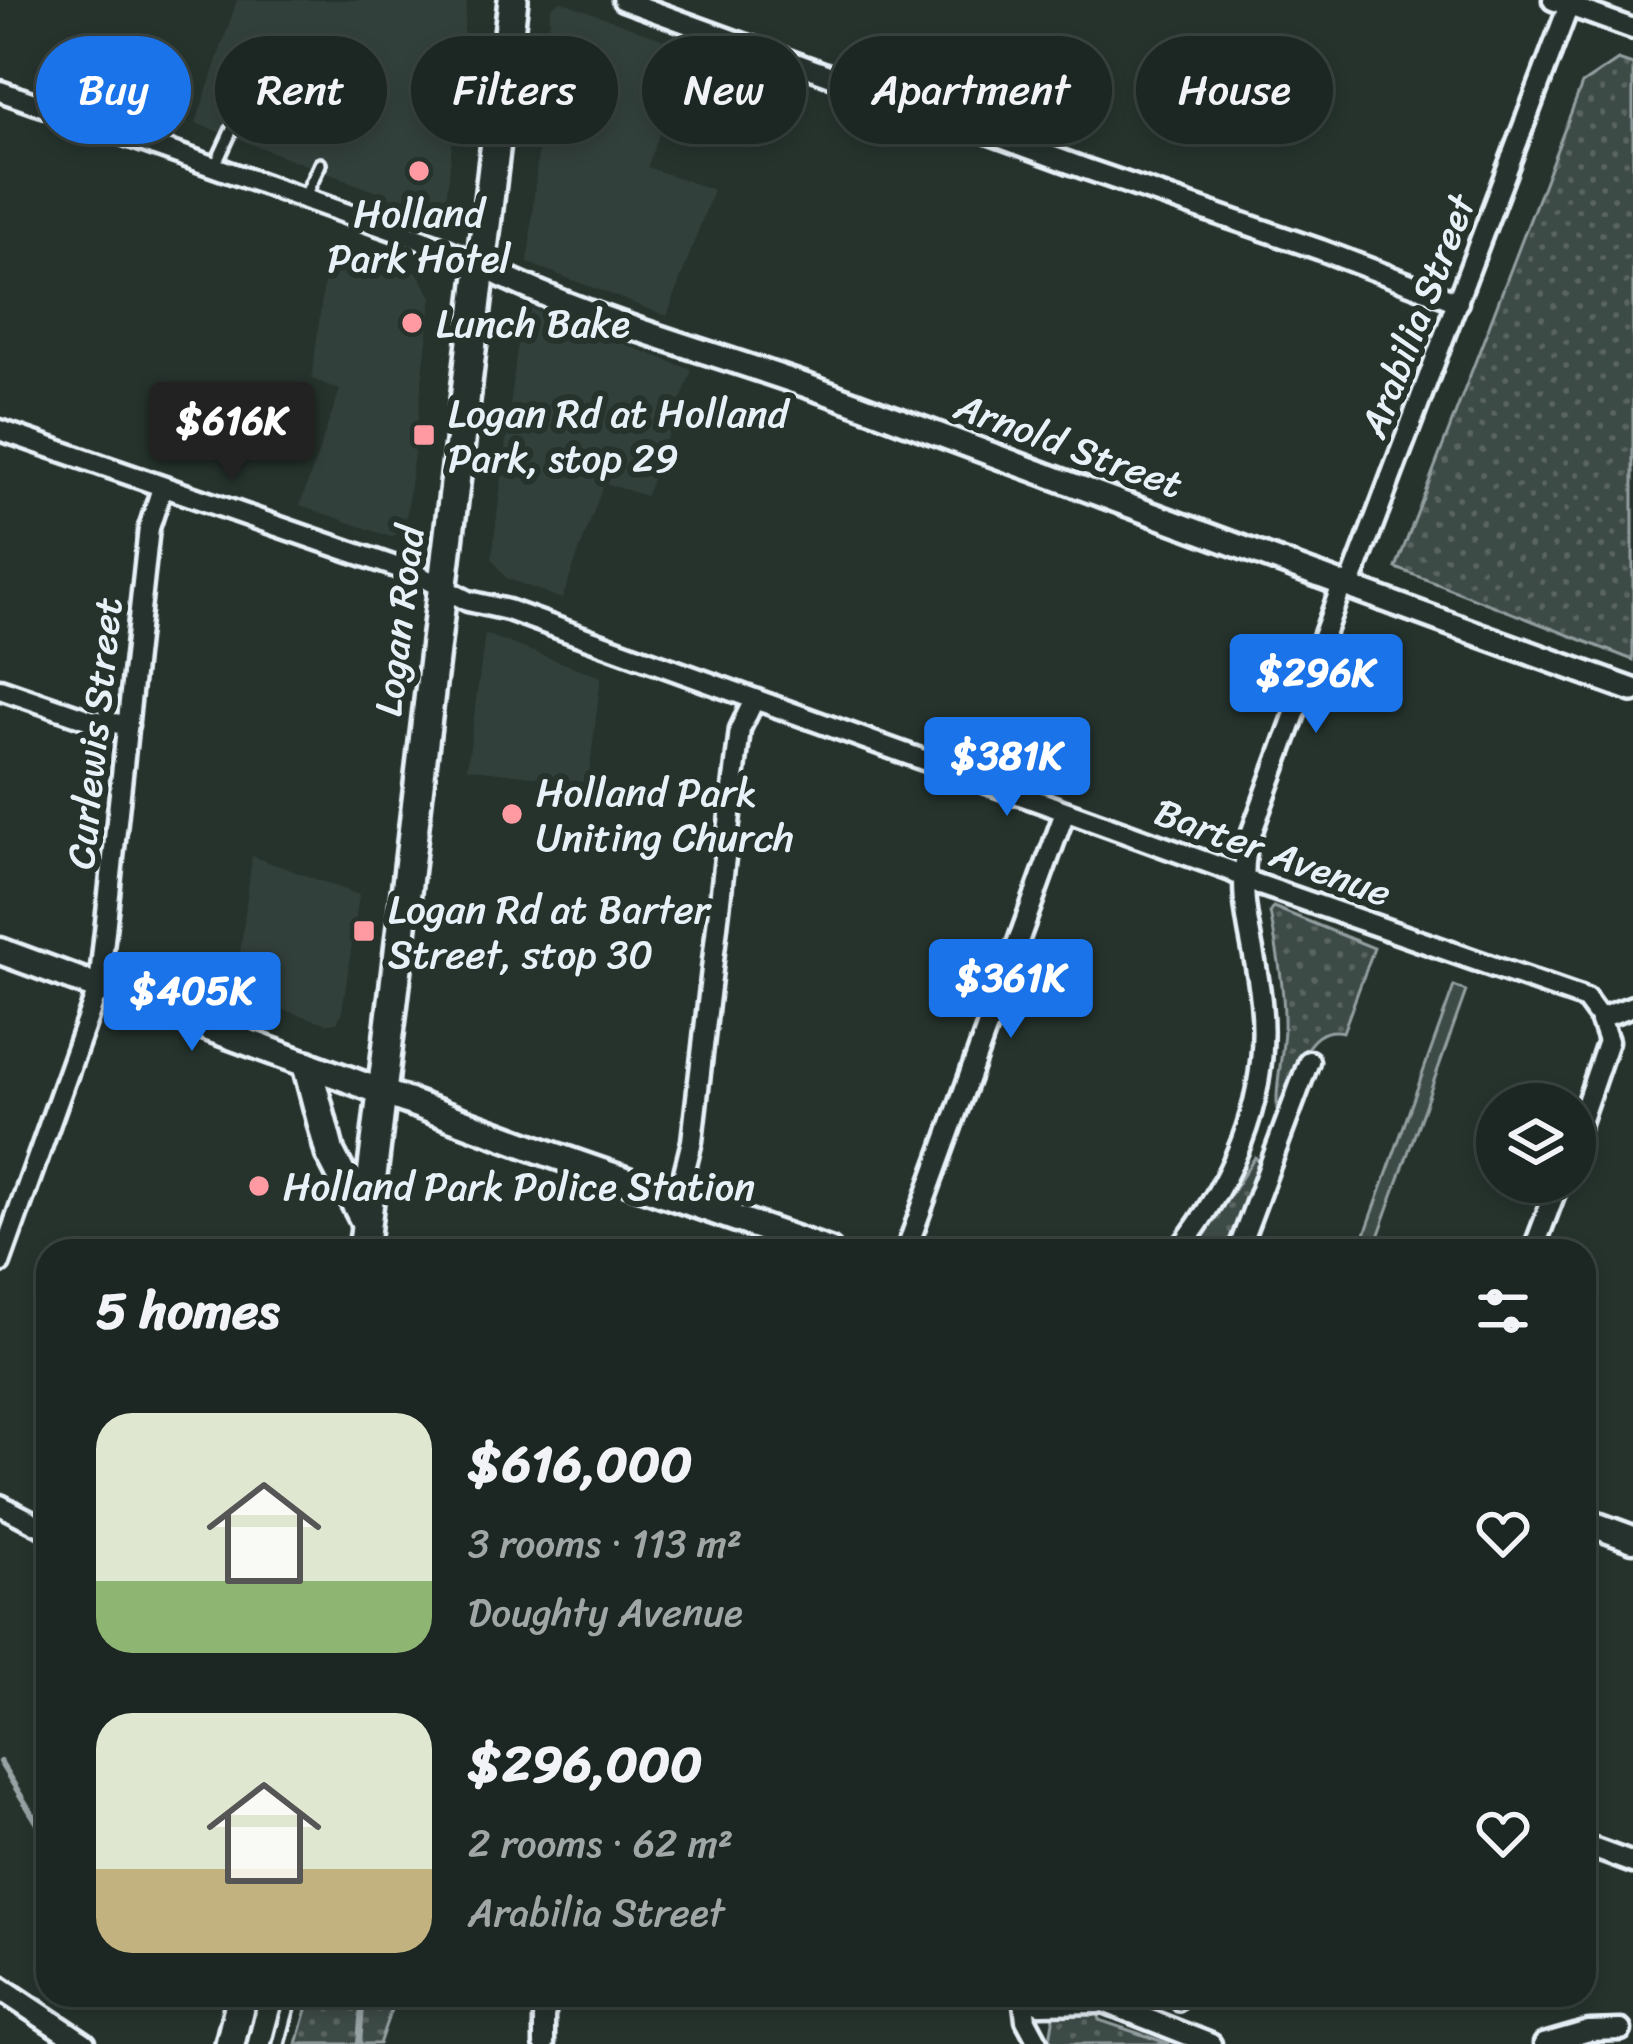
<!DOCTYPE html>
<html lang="en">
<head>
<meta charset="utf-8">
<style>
  :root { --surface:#1c2622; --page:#29322f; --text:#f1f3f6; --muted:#a0a5a5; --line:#3a4340; --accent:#1a73e8 }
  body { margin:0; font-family:Sriracha,sans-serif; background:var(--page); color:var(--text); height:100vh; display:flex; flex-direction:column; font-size:45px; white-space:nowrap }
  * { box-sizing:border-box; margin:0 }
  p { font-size:39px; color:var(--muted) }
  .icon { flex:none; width:66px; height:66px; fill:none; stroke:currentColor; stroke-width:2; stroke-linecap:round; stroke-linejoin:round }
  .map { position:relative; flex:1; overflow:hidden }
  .details { position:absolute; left:36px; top:1239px; width:1560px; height:768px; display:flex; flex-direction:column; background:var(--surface); border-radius:36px; box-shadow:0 6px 18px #0003,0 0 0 3px var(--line) }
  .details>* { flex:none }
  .banner { position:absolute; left:36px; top:36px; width:1563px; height:108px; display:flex; gap:24px }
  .buttons { position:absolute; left:1476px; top:1083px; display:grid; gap:24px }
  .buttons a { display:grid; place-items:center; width:120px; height:120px; border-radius:50%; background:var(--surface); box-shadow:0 6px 18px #0003,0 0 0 3px var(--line); font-size:60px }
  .price { position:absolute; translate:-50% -102px; padding:0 27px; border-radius:12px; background:var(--accent); color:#fff; font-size:39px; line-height:78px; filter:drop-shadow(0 3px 6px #0008) }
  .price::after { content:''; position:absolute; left:50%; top:72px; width:36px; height:27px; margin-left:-18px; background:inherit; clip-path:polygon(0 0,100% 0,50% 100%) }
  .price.on { background:#222; color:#fff }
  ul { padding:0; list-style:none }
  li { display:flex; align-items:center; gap:36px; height:300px; padding:0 60px }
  li span { display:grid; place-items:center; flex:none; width:336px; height:240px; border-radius:36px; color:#555 }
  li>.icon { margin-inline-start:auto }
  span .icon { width:144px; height:144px; fill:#fffc; stroke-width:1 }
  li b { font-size:51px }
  h2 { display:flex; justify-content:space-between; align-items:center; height:144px; padding:0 60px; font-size:51px }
  .pill { padding:0 42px; border-radius:54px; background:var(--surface); box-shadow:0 6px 18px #0003,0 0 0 3px var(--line); font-size:42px; line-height:108px }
  .pill.on { background:var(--accent); color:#fff }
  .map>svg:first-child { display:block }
  .built { fill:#333f3a }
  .grass { fill:#3e4b47; stroke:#939ea0; stroke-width:3 }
  .park { fill:url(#park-dots); stroke:#939ea0; stroke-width:3 }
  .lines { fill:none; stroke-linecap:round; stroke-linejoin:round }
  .stream { stroke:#98a3a5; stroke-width:6 }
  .service-casing { stroke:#e8f1f8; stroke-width:18 }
  .minor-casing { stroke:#e8f1f8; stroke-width:27 }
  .tertiary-casing { stroke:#e8f1f8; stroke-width:30 }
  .secondary-casing { stroke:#e8f1f8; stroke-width:33 }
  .primary-casing { stroke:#e8f1f8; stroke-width:36 }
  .service { stroke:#26332d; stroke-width:9 }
  .minor { stroke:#26332d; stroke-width:18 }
  .tertiary { stroke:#26332d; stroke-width:21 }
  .secondary { stroke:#26332d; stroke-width:24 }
  .primary { stroke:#26332d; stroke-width:27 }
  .poi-dot { fill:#ff9aa2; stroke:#26332d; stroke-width:4.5 }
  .labels { text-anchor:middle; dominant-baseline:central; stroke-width:12; stroke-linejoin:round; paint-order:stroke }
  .poi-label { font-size:39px; fill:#e8f1f8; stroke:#26332d; text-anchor:start }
  .street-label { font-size:39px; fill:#e8f1f8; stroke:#26332d }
</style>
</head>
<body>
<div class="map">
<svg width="1633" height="2044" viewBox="0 0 1633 2044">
  <defs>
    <pattern id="park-dots" width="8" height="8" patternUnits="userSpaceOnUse" patternTransform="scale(3)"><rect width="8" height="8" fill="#3e4b47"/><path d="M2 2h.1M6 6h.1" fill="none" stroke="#5a6562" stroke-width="1.8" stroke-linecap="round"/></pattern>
  </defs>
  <rect width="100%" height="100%" fill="#26332d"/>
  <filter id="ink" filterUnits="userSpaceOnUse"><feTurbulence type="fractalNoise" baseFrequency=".00833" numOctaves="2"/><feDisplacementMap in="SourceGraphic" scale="24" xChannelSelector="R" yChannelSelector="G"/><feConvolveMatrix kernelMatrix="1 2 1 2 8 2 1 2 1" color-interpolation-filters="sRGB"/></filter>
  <g filter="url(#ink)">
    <path class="built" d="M237 0H467L446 202 427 211 196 123Z
      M561 1 691 50 647 167 713 190 667 316 528 263 551 7Z
      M329 241 417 272 432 297 405 529 391 537 300 505 340 390 312 379Z
      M527 307 692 370 646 496 604 483 562 599 506 578 492 558 521 315Z
      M485 634 601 677 588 783 467 768Z
      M252 856 359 895 342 1012 337 1022 326 1023 235 995Z"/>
    <path class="grass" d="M1454 986 1466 991 1373 1251H1359Z"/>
    <path class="park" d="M1618 60 1633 65V660L1396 568 1582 84Z
      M1273 907 1374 948 1343 1032C1300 1022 1292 1091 1283 1121L1278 1117C1274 1088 1283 1058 1284 1029 1285 989 1277 951 1270 912Z
      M1255 1157 1259 1162 1227 1251H1194Z
      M311 1995H396L379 2044H297Z
      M1050 1995H1102L1099 2020 1170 2044H1049L1053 2021Z"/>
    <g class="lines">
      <path class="stream" d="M0 1762 48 1840
        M359 2044 363 1995"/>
      <g class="service-casing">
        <path id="service" d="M214 168 234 125
          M303 200 320 164
          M1172 1995 1179 2005
          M279 2044 292 1995"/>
      </g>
      <g class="minor-casing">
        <path id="minor" d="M623 0 1086 169 1321 250 1458 302
          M1553 0 1633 29
          M0 91 438 246 480 265
          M0 430 416 574 468 601 508 610 1231 871 1254 883 1586 999 1600 1018 1608 1041 1575 1137
          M1349 588 1571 0
          M0 689 90 720 128 725
          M1600 1018 1633 1006
          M678 1197 692 1141 740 729 754 700
          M906 1251 1065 812
          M1178 1251C1234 1179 1271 1096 1261 1001 1255 941 1237 909 1247 845L1342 585
          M1238 1251 1309 1061
          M1533 1251 1559 1182
          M0 1263 99 986 149 528 162 488
          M0 1505 48 1530
          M1584 1845 1633 1863
          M1023 1995 1026 2020 1039 2044
          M1027 1995 1040 2004 1098 2003
          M1086 1995 1211 2044
          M544 2044V2015L551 1995
          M1544 2044 1589 2031 1621 2030"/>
      </g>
      <g class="tertiary-casing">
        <path id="tertiary" d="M480 265C594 323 719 353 838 397 1103 496 1367 595 1633 690
          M0 1988 84 2044"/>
      </g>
      <g class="secondary-casing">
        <path id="secondary" d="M0 951 553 1155 829 1251
          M1584 1521 1633 1539"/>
      </g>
      <g class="primary-casing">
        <path id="primary" d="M307 1065 330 1153 366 1223
          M363 1251 513 0
          M230 2044 242 1995"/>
      </g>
      <use href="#service" class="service"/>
      <use href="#minor" class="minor"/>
      <use href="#tertiary" class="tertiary"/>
      <use href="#secondary" class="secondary"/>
      <use href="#primary" class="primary"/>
    </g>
  </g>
  <g class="poi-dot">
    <circle cx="419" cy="171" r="12"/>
    <circle cx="412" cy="323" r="12"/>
    <rect x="412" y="423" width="24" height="24" rx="6"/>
    <circle cx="512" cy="814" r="12"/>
    <rect x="352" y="919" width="24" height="24" rx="6"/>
    <circle cx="259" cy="1186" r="12"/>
  </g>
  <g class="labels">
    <g class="poi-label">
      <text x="419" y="213" text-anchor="middle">Holland<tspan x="419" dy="45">Park Hotel</tspan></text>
      <text x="436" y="323">Lunch Bake</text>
      <text x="448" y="413">Logan Rd at Holland<tspan x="448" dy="45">Park, stop 29</tspan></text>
      <text x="536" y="792">Holland Park<tspan x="536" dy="45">Uniting Church</tspan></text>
      <text x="388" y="909">Logan Rd at Barter<tspan x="388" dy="45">Street, stop 30</tspan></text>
      <text x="283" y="1186">Holland Park Police Station</text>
    </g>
    <g class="street-label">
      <text transform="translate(1417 316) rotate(-69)">Arabilia Street</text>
      <text transform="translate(1069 445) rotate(20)">Arnold Street</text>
      <text transform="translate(399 621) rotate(-83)">Logan Road</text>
      <text transform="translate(94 733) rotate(-84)">Curlewis Street</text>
      <text transform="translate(1273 852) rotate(20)">Barter Avenue</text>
    </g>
  </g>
</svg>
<div class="buttons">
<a><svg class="icon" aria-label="layers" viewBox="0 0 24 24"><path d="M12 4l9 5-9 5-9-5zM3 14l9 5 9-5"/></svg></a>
</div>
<b class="price on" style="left:232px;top:484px">$616K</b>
<b class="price" style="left:1316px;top:736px">$296K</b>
<b class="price" style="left:1007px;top:819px">$381K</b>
<b class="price" style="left:1011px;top:1041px">$361K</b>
<b class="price" style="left:192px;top:1054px">$405K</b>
<div class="banner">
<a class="pill on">Buy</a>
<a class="pill">Rent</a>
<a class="pill">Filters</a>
<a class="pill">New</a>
<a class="pill">Apartment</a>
<a class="pill">House</a>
</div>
<section class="details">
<h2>5 homes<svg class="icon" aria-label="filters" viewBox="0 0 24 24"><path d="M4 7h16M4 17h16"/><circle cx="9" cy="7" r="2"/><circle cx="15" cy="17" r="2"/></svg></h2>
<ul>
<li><span style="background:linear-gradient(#dfe7d0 70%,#8fb573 0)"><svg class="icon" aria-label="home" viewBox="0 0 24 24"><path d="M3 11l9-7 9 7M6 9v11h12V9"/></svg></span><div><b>$616,000</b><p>3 rooms · 113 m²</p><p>Doughty Avenue</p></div><svg class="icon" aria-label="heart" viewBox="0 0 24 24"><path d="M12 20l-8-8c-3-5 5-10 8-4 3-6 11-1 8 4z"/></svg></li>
<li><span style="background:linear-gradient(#dfe7d0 65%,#c2b280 0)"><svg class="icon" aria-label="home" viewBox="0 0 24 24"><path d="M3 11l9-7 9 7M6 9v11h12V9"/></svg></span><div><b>$296,000</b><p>2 rooms · 62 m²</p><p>Arabilia Street</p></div><svg class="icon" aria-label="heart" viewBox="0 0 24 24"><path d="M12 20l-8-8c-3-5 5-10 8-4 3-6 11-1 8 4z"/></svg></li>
</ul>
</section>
</div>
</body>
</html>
